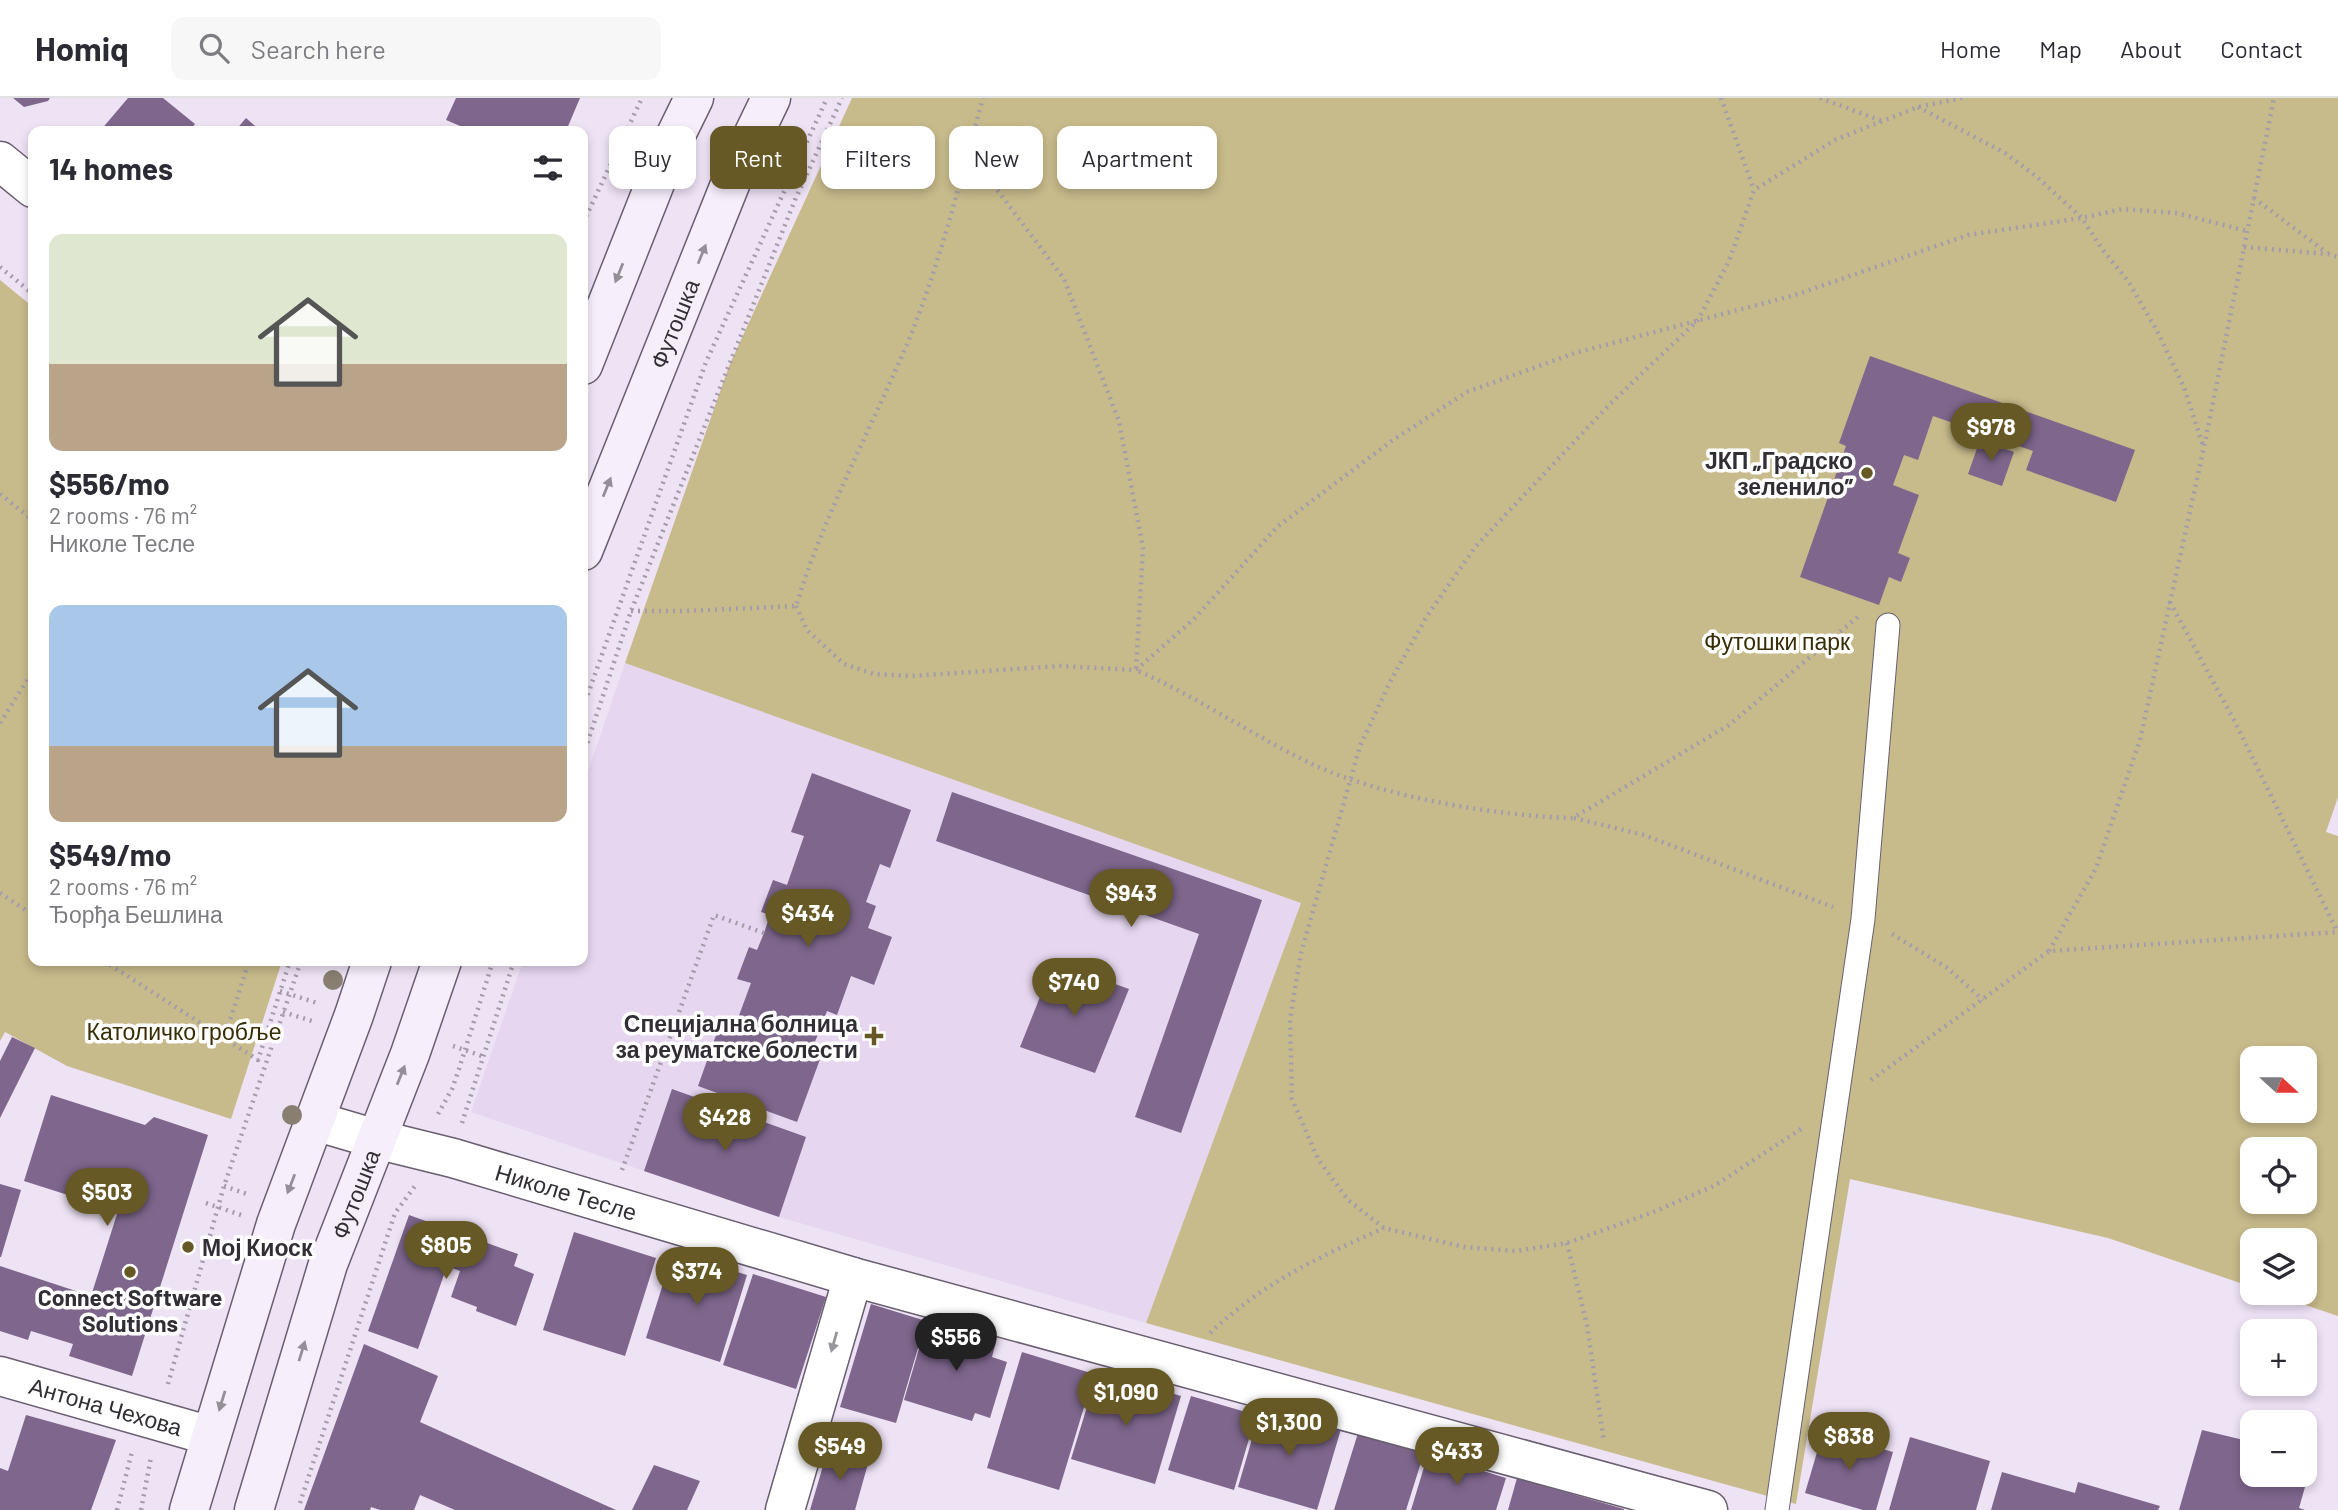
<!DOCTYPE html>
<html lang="en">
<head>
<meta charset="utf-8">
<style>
  :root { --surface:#fff; --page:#f7f7f7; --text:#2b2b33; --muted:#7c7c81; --line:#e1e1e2; --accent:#665925 }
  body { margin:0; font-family:Barlow,sans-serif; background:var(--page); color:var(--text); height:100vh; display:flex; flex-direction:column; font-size:26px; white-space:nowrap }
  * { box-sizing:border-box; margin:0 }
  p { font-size:23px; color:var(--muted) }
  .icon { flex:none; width:38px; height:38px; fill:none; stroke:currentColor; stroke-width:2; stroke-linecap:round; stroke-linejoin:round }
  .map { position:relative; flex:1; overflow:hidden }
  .details { position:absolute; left:28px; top:28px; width:560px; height:840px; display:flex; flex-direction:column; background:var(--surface); border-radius:14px; box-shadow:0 4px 10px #0003 }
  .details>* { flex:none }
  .guide { position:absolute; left:609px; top:28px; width:665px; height:63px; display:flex; gap:14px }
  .needle { width:46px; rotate:111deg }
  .controls { position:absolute; left:2240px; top:948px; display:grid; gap:14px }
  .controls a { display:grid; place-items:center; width:77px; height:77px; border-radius:14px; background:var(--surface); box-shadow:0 4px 10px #0003; font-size:35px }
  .price { position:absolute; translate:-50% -60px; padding:0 16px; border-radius:24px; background:var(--accent); color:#fff; font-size:23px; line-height:46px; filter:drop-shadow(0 2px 4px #0008) }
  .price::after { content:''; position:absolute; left:50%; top:42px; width:21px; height:16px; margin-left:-10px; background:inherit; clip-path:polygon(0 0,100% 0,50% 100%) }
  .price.on { background:#222; color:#fff }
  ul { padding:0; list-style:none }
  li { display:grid; align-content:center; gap:14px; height:371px; padding:0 21px }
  li span { display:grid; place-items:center; height:217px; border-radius:14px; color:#555 }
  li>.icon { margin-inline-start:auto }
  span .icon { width:126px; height:126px; fill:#fffc; stroke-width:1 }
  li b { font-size:30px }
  h2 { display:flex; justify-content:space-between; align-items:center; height:84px; padding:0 21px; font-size:30px }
  .pill { padding:0 24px; border-radius:14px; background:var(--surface); box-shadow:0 4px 10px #0003; font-size:24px; line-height:63px }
  .pill.on { background:var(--accent); color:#fff }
  header { display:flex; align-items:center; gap:42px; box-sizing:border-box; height:98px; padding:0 35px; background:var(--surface); border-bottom:2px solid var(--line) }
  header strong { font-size:33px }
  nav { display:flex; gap:38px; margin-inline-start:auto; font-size:24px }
  .search { width:490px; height:63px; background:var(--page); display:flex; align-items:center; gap:18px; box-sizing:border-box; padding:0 24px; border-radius:14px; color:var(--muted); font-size:26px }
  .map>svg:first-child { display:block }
  .built { fill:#e6d6f0 }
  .green { fill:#c7ba8b; fill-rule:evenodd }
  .building { fill:#7e668c }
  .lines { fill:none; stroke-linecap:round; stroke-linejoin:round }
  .lane-casing { stroke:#695f70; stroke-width:25 }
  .street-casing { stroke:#695f70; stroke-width:41 }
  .secondary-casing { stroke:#695f70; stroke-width:41 }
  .path { stroke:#a49caa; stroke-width:4.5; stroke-dasharray:2 5; stroke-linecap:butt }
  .lane { stroke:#fff; stroke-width:23 }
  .street { stroke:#fff; stroke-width:38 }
  .secondary { stroke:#f7eefc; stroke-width:38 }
  .tree { fill:#897f71 }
  .oneway { fill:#948e98 }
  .oneway2 { fill:#98969a }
  .poi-dot { fill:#665925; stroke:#fff; stroke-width:2.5 }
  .labels { text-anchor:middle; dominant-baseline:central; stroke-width:7; stroke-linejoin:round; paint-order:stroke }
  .street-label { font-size:23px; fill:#322e35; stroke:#fff }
  .poi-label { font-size:23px; font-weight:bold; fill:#322e35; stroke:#fff; text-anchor:end }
  .park-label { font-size:23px; fill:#372e05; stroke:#fff }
</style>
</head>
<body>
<header>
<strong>Homiq</strong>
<div class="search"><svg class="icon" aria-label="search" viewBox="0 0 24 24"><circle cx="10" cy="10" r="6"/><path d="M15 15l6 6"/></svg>Search here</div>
<nav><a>Home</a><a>Map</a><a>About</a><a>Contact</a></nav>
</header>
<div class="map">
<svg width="2338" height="1412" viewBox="0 0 2338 1412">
  <rect width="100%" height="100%" fill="#eee2f5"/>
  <path class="built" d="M625 565 1301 805 1146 1225 779 1119 471 1014 523 863H583V688Z"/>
  <path class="green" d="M852 0H2338V699L2326 734 2338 738V1218L2270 1195H2305V1143H2252V1189L2108 1140 1850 1081 1796 1406 1146 1225 1301 805 625 565 729 268ZM2252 961H2305V1013H2252ZM2252 1052H2305V1104H2252Z
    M0 182 33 209V863H282L231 1021 67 968 5 934 0 943Z"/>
  <path class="building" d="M13 0H50L48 3 24 9Z
    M128 0H163L195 26 189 33H100Z
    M456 0H580L566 33H472L446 22Z
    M246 20 261 33H235Z
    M1870 258 2135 352 2116 404 2026 372 2033 353 1933 318 1918 362 1904 357 1893 387 1919 397 1898 455 1910 460 1901 484 1889 479 1879 507 1800 479 1846 348 1839 345Z
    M1980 342 2014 354 2002 388 1968 376Z
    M812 675 911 712 890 770 880 766 866 804 876 808 868 830 892 839 874 887 851 878 837 917 827 913 813 949 823 953 797 1024 698 988 720 926 734 931 751 885 737 881 749 849 757 852 764 835 770 817 761 814 773 782 787 787 804 738 791 734Z
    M952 694 1262 802 1181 1035 1135 1019 1199 836 936 743Z
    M1054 864 1129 891 1095 975 1020 949Z
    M12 939 35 950 0 1020V963Z
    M672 991 806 1039 779 1119 644 1073Z
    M51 997 145 1027 154 1019 208 1037 132 1278 69 1258 73 1246 31 1233 28 1242 0 1233V1168L91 1198 118 1113 24 1083Z
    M0 1086 21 1092 1 1159H0Z
    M409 1117 518 1156 514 1168 534 1176 516 1228 476 1213 477 1209 451 1199 460 1173 447 1168 418 1251 368 1233Z
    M574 1134 656 1160 625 1258 543 1232Z
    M673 1154 747 1177 720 1264 646 1240Z
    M753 1176 826 1199 796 1291 723 1267Z
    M871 1206 926 1223 896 1325 840 1309Z
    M927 1223 996 1244 992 1259 1007 1264 990 1320 975 1315 972 1323 904 1302Z
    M364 1246 438 1278 420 1324 616 1412H455L420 1397 414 1412H380L371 1409 370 1412H304Z
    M1022 1254 1094 1276 1059 1392 987 1370Z
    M1098 1273 1181 1298 1155 1386 1071 1361Z
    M1191 1298 1256 1317 1234 1392 1168 1372Z
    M1262 1307 1341 1331 1317 1412 1238 1389Z
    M26 1317 116 1342 91 1412H0V1370L8 1373Z
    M2202 1332 2252 1344V1377H2305V1358L2313 1361 2299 1410 2305 1412H2179Z
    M1823 1334 1893 1354 1876 1412H1863L1805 1395Z
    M1358 1335 1424 1355 1406 1412H1334Z
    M1910 1339 1990 1363 1976 1412H1889Z
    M828 1351 869 1362 855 1412H810Z
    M1428 1356 1506 1380 1496 1412H1411Z
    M654 1367 700 1383 687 1412H632Z
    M2002 1374 2075 1395 2078 1384 2160 1408 2158 1412H1991Z
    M1517 1380 1624 1411V1412H1508Z"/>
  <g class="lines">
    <g class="lane-casing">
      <path id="lane" d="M1777 1412 1863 821 1888 527"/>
    </g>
    <g class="street-casing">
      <g id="street">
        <path d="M0 63 33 90"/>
        <path id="s1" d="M315 1023 376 1041 453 1060 853 1179 1708 1412"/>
        <path id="s2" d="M0 1278 211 1338"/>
        <path d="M785 1412 853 1179"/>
      </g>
    </g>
    <g class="secondary-casing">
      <g id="secondary">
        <path d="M583 267 667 55 694 0"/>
        <path id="s3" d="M583 453 733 79 771 0"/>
        <path d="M189 1412 276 1126 354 917 372 863"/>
        <path id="s4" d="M254 1412 328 1166 410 956 442 863"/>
      </g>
    </g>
    <path class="path" d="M1721 0 1754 92
      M1820 0 1882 23
      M1918 9 2005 55 2037 79 2082 120 2102 151 2128 183 2156 231 2184 289 2203 348
      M968 53 1064 181 1119 323 1143 450 1136 572C1198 599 1253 638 1314 667 1383 699 1497 718 1573 720L1729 627 1859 518
      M2254 100 2327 155
      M583 125 642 0
      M2244 149 2328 156 2338 159
      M0 169 33 196
      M0 396 33 422
      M2170 504 2236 626 2338 835
      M796 508 807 532 844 566 874 576 911 578 1060 568 1136 572 1194 521 1277 429 1393 342 1467 294 1575 255 1795 197 1968 137 2082 120 2122 111 2176 115 2247 133
      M631 513H685L796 508C825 413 874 326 912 234 942 158 961 79 983 0
      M583 610 706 264 827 0
      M0 625 33 573
      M583 658 631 513 795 102 842 0
      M1574 720 1644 737 1833 809
      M0 795 33 817
      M1892 836 1946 869 1983 902
      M2049 853 2096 770 2140 642 2204 349 2274 0
      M104 863 258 962 290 863
      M280 893 317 905
      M283 914 312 923
      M224 941 249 863
      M453 948 482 958
      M1871 982 2049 853 2338 834
      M438 1016 452 991 459 971 493 863
      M462 1025 514 863
      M1801 1031 1714 1088 1651 1115 1567 1145 1516 1153 1464 1149 1384 1130 1348 1102 1318 1061 1292 1001 1290 921 1301 855 1360 648 1391 582 1427 518 1476 448 1610 306 1698 222 1729 163 1754 92 1835 42 1918 9 1962 0
      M622 1072 714 817 764 835
      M224 1088 247 1096
      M206 1105 241 1117
      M1567 1145 1587 1227 1604 1344
      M1210 1235C1264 1184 1317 1160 1384 1130
      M168 1286 224 1088 301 863
      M300 1405 395 1115 415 1088
      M117 1412 132 1354
      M141 1412 151 1359"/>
    <use href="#lane" class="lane"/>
    <use href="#street" class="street"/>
    <use href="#secondary" class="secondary"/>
  </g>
  <g class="tree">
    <circle cx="333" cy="882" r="10"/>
    <circle cx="292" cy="1017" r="10"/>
  </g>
  <defs><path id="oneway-solid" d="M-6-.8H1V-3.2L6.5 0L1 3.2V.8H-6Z" transform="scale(1.75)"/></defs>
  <g class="oneway">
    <use href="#oneway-solid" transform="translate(702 156) rotate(-68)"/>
    <use href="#oneway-solid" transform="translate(619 175) rotate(112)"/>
    <use href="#oneway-solid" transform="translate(607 389) rotate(-68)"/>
    <use href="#oneway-solid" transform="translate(401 977) rotate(-68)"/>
    <use href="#oneway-solid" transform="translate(291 1086) rotate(111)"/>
    <use href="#oneway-solid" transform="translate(302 1253) rotate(-73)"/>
    <use href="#oneway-solid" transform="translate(222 1303) rotate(107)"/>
  </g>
  <use class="oneway2" href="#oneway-solid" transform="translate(834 1244) rotate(106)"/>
  <g class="poi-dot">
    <circle cx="1867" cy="375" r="7"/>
    <path d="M870.5 927.5h7v7h7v7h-7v7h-7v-7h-7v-7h7z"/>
    <circle cx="188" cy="1149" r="7"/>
    <circle cx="130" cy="1174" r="7"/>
  </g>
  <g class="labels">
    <g class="street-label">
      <text stroke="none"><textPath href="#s3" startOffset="245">Футошка</textPath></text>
      <text stroke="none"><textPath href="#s1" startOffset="261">Николе Тесле</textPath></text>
      <text stroke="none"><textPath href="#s4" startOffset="332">Футошка</textPath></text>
      <text stroke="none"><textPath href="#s2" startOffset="110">Антона Чехова</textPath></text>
    </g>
    <g class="poi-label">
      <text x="1853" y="362">ЈКП „Градско<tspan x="1853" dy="26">зеленило”</tspan></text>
      <text x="858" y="925">Специјална болница<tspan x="858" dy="26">за реуматске болести</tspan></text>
      <text x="202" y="1149" text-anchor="start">Мој Киоск</text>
      <text x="130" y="1199" text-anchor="middle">Connect Software<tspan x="130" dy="26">Solutions</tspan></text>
    </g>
    <g class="park-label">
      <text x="1777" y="543">Футошки парк</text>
      <text x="184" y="933">Католичко гробље</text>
    </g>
  </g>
</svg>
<div class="controls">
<a><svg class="needle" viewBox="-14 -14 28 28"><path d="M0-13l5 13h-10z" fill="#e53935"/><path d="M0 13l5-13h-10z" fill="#7c7c81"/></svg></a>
<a><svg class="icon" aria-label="locate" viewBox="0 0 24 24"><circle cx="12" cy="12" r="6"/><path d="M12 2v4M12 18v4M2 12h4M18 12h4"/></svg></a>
<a><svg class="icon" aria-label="layers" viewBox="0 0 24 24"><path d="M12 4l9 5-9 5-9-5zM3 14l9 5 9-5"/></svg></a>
<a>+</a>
<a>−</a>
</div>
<b class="price" style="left:1991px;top:365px">$978</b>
<b class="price" style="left:1131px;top:831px">$943</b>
<b class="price" style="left:808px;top:851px">$434</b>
<b class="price" style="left:1074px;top:920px">$740</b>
<b class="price" style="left:725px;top:1055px">$428</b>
<b class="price" style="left:107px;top:1130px">$503</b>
<b class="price" style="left:446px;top:1183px">$805</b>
<b class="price" style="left:697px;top:1209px">$374</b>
<b class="price on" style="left:956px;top:1275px">$556</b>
<b class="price" style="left:1126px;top:1330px">$1,090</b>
<b class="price" style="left:1289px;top:1360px">$1,300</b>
<b class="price" style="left:1849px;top:1374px">$838</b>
<b class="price" style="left:840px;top:1384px">$549</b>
<b class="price" style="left:1457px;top:1389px">$433</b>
<div class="guide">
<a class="pill">Buy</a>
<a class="pill on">Rent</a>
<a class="pill">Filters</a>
<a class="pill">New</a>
<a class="pill">Apartment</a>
</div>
<section class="details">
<h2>14 homes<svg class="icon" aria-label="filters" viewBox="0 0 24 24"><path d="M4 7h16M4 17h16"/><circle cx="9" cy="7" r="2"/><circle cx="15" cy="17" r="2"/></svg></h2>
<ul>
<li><span style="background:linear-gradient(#dfe7d0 60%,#b9a48a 0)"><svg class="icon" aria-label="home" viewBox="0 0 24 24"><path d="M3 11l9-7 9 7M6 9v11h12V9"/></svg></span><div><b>$556/mo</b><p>2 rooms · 76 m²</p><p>Николе Тесле</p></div></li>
<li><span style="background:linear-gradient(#a9c7e8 65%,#b9a48a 0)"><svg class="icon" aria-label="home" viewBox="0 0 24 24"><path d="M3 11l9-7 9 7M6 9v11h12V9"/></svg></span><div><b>$549/mo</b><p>2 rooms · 76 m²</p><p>Ђорђа Бешлина</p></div></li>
</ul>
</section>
</div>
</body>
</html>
